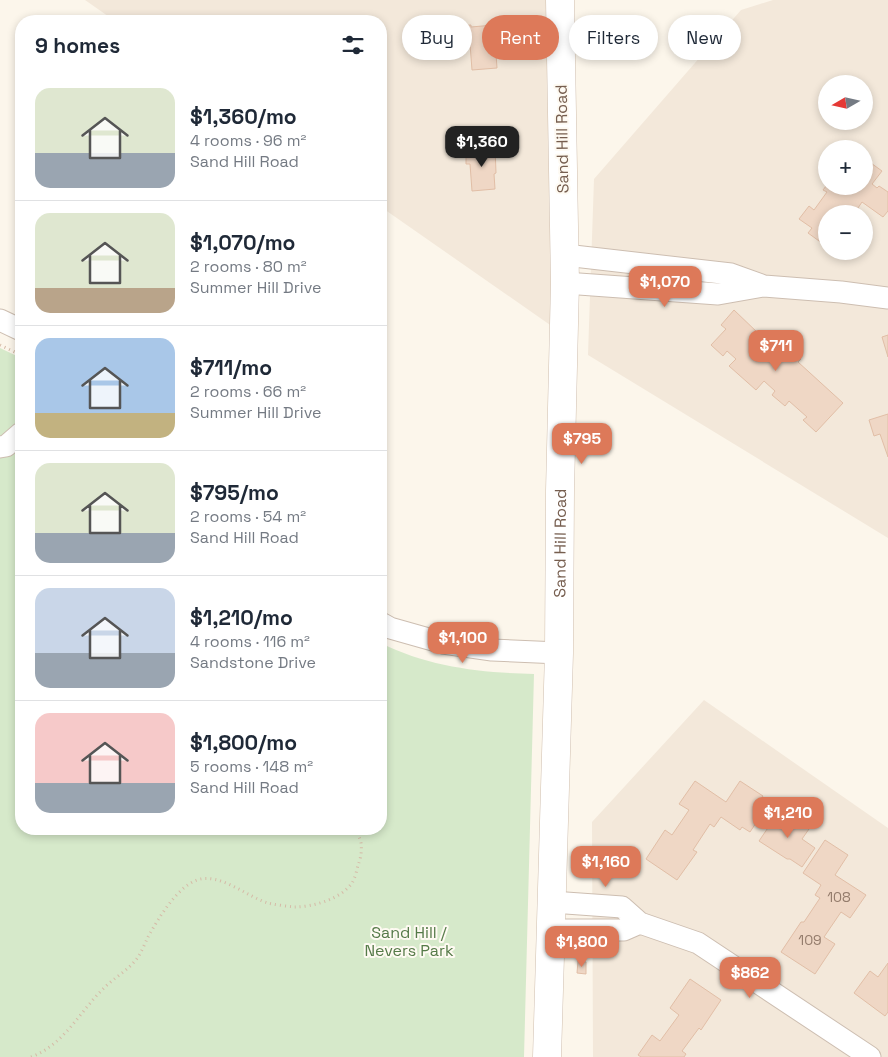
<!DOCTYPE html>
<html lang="en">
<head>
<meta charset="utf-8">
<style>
  :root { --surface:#fff; --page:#f2f2f3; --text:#1f2937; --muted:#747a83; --line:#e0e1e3; --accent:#dd7959 }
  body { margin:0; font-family:"Space Grotesk",sans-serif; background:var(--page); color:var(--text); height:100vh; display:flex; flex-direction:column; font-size:19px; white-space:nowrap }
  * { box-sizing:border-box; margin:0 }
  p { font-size:16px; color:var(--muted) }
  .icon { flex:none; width:28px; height:28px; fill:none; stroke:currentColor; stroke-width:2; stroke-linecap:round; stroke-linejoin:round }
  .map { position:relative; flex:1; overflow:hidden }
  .side { position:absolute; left:15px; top:15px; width:372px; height:820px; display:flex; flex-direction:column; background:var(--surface); border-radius:20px; box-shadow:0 2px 8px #0003 }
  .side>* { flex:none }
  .guide { position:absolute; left:402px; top:15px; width:410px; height:45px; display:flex; gap:10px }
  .needle { width:32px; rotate:261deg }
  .fabs { position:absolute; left:818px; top:75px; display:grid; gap:10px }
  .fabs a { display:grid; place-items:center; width:55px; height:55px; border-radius:50%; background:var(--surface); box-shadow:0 2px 8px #0003; font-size:25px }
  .price { position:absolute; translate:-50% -42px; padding:0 11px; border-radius:10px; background:var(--accent); color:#fff; font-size:16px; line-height:32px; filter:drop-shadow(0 1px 2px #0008) }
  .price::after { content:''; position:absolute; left:50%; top:30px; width:15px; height:11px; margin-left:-8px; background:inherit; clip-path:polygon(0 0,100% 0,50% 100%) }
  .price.current { background:#222; color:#fff }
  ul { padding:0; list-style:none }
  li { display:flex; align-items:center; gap:15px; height:125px; padding:0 20px }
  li+li { border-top:1px solid var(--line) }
  li span { display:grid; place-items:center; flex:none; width:140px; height:100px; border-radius:15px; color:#555 }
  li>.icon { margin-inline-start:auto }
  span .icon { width:60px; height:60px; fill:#fffc; stroke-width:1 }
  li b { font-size:21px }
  h2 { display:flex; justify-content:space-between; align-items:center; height:60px; padding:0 20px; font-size:21px }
  .chip { padding:0 18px; border-radius:22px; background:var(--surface); box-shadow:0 2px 8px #0003; font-size:18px; line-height:45px }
  .chip.current { background:var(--accent); color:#fff }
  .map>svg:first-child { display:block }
  .residential { fill:#f3e8da; fill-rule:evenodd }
  .green { fill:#d6e9ca }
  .building { fill:#efd7c5; stroke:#e1bea6 }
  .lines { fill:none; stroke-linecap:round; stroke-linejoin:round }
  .street-casing { stroke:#cdbeb1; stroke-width:23 }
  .secondary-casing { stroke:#d0bfaf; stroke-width:29 }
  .path { stroke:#d5baa7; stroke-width:3; stroke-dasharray:1 4; stroke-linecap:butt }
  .street { stroke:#fff; stroke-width:21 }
  .secondary { stroke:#fff; stroke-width:28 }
  .labels { text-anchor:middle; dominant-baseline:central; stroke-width:4; stroke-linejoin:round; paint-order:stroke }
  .number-label { font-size:14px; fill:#947c6c }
  .street-label { font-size:16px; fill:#765e4f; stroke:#fefaf2 }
  .park-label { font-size:16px; fill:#557a48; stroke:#fefaf2 }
</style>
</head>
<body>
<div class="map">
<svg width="888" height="1057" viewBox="0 0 888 1057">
  <rect width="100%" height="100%" fill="#fcf6eb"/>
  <path class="residential" d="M85 0H546L553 327 381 207V21H115Z
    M773 0H888V538L588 355 594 179 741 10ZM826 84H864V121H826ZM826 149H864V186H826ZM826 214H864V251H826Z
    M704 700 888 828V1057H593L592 822Z"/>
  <path class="green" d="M0 348 21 358V829H381V643C428 667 483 673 534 674L524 1057H0Z"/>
  <path class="building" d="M471 25V27L494 25 497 68 472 70 470 44 457 45 456 26Z
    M495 147 496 173 494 174 495 189 472 191 470 164H466V148Z
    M864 158 882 171 872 184 877 188 879 186 888 192V211L883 217 862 202 854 214H826V246L808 233 812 228 799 219 809 206 814 210 827 192 823 190 826 186H864Z
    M734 310 758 333 755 337 780 359 789 349 801 359 798 362 843 403 816 432 803 420 807 417 789 401 785 406 772 395 775 391 764 381 756 390 729 366 736 359 727 351 723 356 711 345 726 329 721 325Z
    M888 335V357L882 337Z
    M888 414V457L880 434 874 436 869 420Z
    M695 781 726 802 740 781 763 796 756 806 764 811 750 832 742 827 740 830 721 817 714 827 710 824 693 850 697 852 677 880 646 859 665 830 672 835 689 810 679 804Z
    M780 810 809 829 802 839 815 848 802 867 790 859H787L759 841Z
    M825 840 848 855 835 875 866 895 850 918 841 912 824 937 835 944 815 974 781 952 801 922H804L820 898 815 895 821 885 803 873Z
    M578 961 586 962V974L577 973Z
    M888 963V1012L885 1016 854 993 870 971 878 977Z
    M690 979 721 1000 701 1030 699 1028 682 1051 686 1054 684 1057H641L638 1055 652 1035 660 1041 679 1015 670 1008Z"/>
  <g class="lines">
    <g class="street-casing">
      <path id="street" d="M565 255 731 274 764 286 841 292 888 298
        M565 283 718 294 763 286
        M0 320 21 330
        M0 447 6 446 21 433
        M381 623 390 628 443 643 492 650 559 653
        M552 902 622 907 640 923 698 943 870 1057
        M551 930H624L640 923"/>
    </g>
    <g class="secondary-casing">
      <g id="secondary">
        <path id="s1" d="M547 1057 559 653 560 491 565 283 560 0"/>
      </g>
    </g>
    <path class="path" d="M0 345 21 355
      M31 1057C64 1045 80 1011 104 988 115 977 129 970 138 957 142 951 145 943 148 937 158 919 177 887 197 880 220 872 247 897 268 903 276 905 286 906 294 907 313 907 341 899 352 883 355 878 357 870 358 865 361 858 362 850 361 843 360 838 357 833 355 829"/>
    <use href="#street" class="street"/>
    <use href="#secondary" class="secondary"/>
  </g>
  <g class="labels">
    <g class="number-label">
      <text x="839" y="897">108</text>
      <text x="810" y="940">109</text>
    </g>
    <g class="street-label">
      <text transform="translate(562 139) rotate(-91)">Sand Hill Road</text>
      <text stroke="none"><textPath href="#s1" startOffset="514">Sand Hill Road</textPath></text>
    </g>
    <g class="park-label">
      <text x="409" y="932">Sand Hill /<tspan x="409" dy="18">Nevers Park</tspan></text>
    </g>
  </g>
</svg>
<div class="fabs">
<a><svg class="needle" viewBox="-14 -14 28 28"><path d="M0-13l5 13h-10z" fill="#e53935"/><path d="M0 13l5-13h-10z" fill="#747a83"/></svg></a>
<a>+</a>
<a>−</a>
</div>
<b class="price current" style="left:482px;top:168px">$1,360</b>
<b class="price" style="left:665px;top:308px">$1,070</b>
<b class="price" style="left:776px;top:372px">$711</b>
<b class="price" style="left:582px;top:465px">$795</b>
<b class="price" style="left:463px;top:664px">$1,100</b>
<b class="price" style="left:788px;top:839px">$1,210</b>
<b class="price" style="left:606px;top:888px">$1,160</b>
<b class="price" style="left:582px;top:968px">$1,800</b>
<b class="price" style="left:750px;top:999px">$862</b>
<div class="guide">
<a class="chip">Buy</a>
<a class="chip current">Rent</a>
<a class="chip">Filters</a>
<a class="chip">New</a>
</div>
<section class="side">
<h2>9 homes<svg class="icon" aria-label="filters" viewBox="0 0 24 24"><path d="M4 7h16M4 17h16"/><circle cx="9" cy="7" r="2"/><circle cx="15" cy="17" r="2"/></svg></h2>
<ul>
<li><span style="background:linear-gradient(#dfe7d0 65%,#9aa5b1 0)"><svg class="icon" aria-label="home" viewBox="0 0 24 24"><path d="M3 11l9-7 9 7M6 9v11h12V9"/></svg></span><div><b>$1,360/mo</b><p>4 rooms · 96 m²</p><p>Sand Hill Road</p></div></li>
<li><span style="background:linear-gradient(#dfe7d0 75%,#b9a48a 0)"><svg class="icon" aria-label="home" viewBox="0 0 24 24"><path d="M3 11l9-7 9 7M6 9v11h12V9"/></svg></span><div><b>$1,070/mo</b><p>2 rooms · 80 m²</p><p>Summer Hill Drive</p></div></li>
<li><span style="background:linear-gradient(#a9c7e8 75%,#c2b280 0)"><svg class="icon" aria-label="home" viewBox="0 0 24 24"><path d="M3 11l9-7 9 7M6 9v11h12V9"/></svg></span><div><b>$711/mo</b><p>2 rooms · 66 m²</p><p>Summer Hill Drive</p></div></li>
<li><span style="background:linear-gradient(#dfe7d0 70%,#9aa5b1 0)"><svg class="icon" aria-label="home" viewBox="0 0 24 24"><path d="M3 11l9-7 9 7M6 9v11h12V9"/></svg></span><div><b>$795/mo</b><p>2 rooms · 54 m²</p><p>Sand Hill Road</p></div></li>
<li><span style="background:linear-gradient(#c9d6e8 65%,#9aa5b1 0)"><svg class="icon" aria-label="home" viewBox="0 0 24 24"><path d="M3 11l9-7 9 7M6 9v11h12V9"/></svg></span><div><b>$1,210/mo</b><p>4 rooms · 116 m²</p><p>Sandstone Drive</p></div></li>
<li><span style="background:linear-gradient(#f6c9c9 70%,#9aa5b1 0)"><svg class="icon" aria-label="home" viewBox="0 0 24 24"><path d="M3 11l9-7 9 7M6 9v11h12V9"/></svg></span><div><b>$1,800/mo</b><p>5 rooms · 148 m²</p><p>Sand Hill Road</p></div></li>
</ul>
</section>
</div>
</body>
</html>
